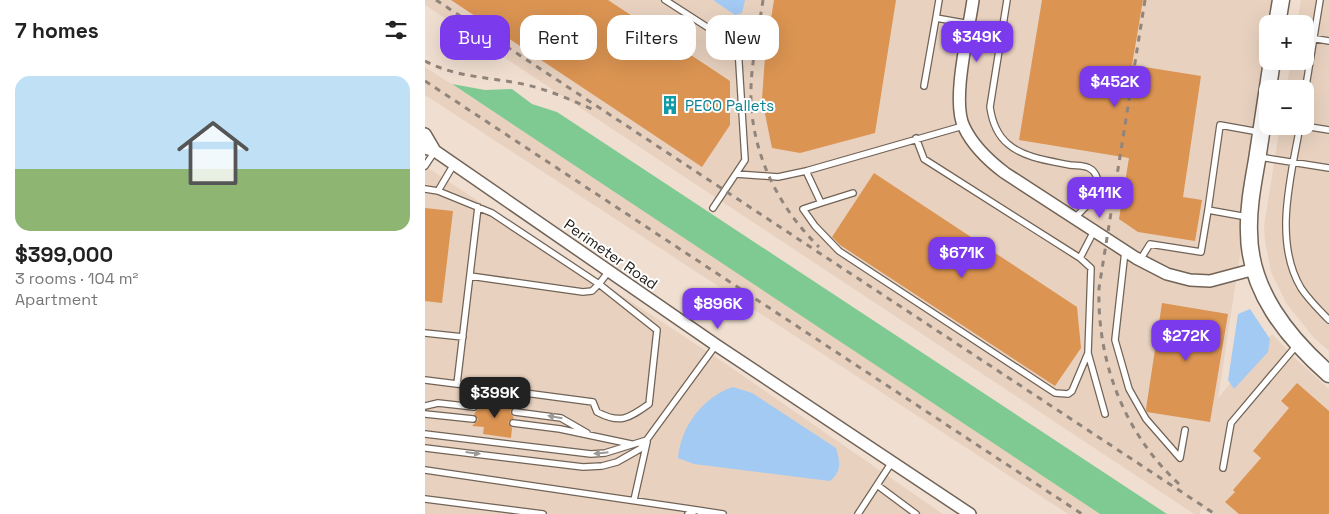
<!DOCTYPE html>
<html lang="en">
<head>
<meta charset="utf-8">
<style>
  :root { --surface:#fff; --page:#f2f2f2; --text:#222; --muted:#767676; --accent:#7c3aed }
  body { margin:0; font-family:"Space Grotesk",sans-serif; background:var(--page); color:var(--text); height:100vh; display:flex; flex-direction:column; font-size:19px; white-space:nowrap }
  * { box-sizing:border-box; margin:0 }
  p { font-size:16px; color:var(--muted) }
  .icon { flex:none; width:28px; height:28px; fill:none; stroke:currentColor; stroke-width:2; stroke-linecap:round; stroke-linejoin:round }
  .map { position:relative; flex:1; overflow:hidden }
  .details { display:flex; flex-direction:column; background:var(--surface); width:425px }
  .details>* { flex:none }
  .top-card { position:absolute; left:15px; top:15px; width:475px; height:45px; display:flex; gap:10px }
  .buttons { position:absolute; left:834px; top:15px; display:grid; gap:10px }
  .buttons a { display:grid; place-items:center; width:55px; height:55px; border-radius:10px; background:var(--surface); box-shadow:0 5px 20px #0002; font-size:25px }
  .price { position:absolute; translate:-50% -42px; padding:0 11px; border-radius:10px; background:var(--accent); color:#fff; font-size:16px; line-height:32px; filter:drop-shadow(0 1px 2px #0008) }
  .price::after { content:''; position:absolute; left:50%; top:30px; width:15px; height:11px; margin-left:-8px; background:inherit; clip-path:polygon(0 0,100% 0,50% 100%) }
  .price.current { background:#222; color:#fff }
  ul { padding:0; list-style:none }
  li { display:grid; align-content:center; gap:10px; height:265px; padding:0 15px }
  li span { display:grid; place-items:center; height:155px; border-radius:15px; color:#555 }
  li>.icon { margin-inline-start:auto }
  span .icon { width:90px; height:90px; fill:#fffc; stroke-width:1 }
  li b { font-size:21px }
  h2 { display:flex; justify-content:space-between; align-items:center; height:60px; padding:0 15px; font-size:21px }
  .tag { padding:0 18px; border-radius:15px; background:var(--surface); box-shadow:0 5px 20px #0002; font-size:18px; line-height:45px }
  .tag.current { background:var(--accent); color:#fff }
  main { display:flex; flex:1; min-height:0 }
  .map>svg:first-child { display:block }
  .built { fill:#e8d1bf }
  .green { fill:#7fca92 }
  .water { fill:#a3caf3 }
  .building { fill:#db9452 }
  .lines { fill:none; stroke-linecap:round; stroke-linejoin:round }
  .lane-casing { stroke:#716356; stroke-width:8 }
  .street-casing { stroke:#716356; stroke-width:14 }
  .secondary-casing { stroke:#716356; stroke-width:19 }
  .lane { stroke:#fff; stroke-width:5.5 }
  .street { stroke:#fff; stroke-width:11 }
  .secondary { stroke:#fff; stroke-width:16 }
  .rail { stroke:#91857b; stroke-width:3; stroke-dasharray:6 6; stroke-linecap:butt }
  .oneway { fill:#9b9896 }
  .labels { text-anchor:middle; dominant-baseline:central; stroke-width:4; stroke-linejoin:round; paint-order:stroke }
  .culture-label { font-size:15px; fill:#0d838f; stroke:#fff; text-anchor:start }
  .street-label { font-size:15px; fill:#211b16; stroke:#fff }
</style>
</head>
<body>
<main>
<section class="details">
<h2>7 homes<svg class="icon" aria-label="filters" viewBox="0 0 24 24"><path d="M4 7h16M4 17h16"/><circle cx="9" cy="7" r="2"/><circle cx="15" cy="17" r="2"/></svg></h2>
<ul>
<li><span style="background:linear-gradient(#bfe0f5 60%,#8fb573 0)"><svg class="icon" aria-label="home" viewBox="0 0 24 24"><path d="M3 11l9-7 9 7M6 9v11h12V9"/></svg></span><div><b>$399,000</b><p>3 rooms · 104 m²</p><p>Apartment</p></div></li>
</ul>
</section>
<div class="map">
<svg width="904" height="514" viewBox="0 0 904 514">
  <rect width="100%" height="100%" fill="#f0dfd1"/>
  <path class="built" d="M0 0H854L851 24H842V61H845L793 398 847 334 870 358 904 389V514H786L776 508 775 514H769L0 5Z
    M876 0H904V351L889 338 861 303 846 272 840 241 839 226 855 126H880V89H861L866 61H880V24H872Z
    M0 67 160 171 675 514H643L0 95Z
    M0 166 301 364 518 514H0Z"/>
  <path class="green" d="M27 84 60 90 87 89 107 104 132 112 742 514H675Z"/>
  <path class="water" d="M288 0H320L317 13 310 15Z
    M825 309 845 339 843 352 809 389 803 380 813 314Z
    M308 387 327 393 411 448C415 461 417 472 405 481L269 464 253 458C256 426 278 397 308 387Z"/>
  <path class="building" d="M26 0H183L305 81V125L277 167Z
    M349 0H471L450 133 375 153 347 148 337 99 340 57Z
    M617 0H718L707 65 776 76 758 197 777 200 770 241 713 232 694 219 704 158 594 140Z
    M449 173 652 307 656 348 630 386 415 245 407 237Z
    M0 208 28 211 17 303 0 301Z
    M737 303 803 314 785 422 722 412 721 409Z
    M872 383 904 411V514H814L800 502 810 492 808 490 836 458 828 451 864 408 856 401Z
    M50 402 90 406 85 412 89 418 83 422 87 428 86 438 58 434 59 427 47 426 53 420 49 414 54 408Z"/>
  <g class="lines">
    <g class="lane-casing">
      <path id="lane" d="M240 0 313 47 320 160 288 208
        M582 0 565 107C567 121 571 134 583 144 599 158 625 161 645 165 651 166 658 165 664 168 672 172 675 183 672 191 668 201 657 210 650 218
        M511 18 514 0
        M880 37 904 41
        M499 86 511 18 545 24
        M880 92 895 0
        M875 126C866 176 848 241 876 288 884 300 894 310 904 320
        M879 126 904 130
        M491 138 499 159 655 258 669 231
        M834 157 904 168
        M29 164 13 191 67 213 174 284 167 291 158 292 45 276
        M0 166 10 151
        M381 171 396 203 428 193
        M311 174 353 177 381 171 538 126
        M0 189 13 191
        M396 203 378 209 390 226 414 251 630 393 643 394 647 391 663 353
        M783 210 795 125 834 132
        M700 251 690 340 704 389 721 419 755 458 760 430
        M655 258 666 268 663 353 680 414
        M715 260 725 244 776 252 783 210 822 217
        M0 333 38 337
        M0 380 32 384 53 207
        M32 384 168 402 172 412C195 424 203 419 224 404L232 330 174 284 184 271
        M0 406 13 403 49 407
        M90 412 136 418 162 433
        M0 414 48 419
        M88 423 135 429 206 444
        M0 434 166 454 180 453 222 440
        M0 448 158 467 177 466 192 462 215 449 291 345
        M798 468 806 423 872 345
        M0 470 272 510 279 514
        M452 485 491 514
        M0 499 118 514
        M209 500 222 442
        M263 514 272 510 298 514
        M433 514 467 462"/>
    </g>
    <g class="street-casing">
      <path id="street" d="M548 0C544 30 526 101 539 127 548 146 564 161 580 173L711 258 742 274 765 280 785 281 830 269
        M0 134 10 151
        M0 148 10 151 291 345 545 514"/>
    </g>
    <g class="secondary-casing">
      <path id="secondary" d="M852 24 856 0
        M847 61C842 94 837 127 832 160 828 183 823 208 824 232 824 290 862 337 904 374"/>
    </g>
    <use href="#lane" class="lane"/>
    <use href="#street" class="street"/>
    <use href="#secondary" class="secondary"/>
    <path class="rail" d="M11 0 790 514
      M338 0C334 28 327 58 326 87 324 148 351 205 394 247
      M720 0 674 288C672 362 699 433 754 484
      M0 61C32 78 67 77 102 85 124 90 146 100 167 109
      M0 81 657 514"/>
  </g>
  <defs><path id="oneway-solid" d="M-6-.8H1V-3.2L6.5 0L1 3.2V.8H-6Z" transform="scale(1.25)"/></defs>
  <g class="oneway">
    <use href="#oneway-solid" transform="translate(130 417) rotate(-170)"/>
    <use href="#oneway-solid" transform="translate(48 453) rotate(7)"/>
    <use href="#oneway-solid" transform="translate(176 453) rotate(174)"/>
  </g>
  <defs>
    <g id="building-bare" transform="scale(1.5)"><path d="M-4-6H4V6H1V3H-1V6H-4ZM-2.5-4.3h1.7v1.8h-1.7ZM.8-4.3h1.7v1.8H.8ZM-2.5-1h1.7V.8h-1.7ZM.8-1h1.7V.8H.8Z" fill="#0f9aa8" stroke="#fff" stroke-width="2.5" paint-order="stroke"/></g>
  </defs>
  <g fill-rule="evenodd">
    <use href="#building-bare" x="245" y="105"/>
  </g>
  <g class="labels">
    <g class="culture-label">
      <text x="260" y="105">PECO Pallets</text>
    </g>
    <g class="street-label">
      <text transform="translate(186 254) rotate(35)">Perimeter Road</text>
    </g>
  </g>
</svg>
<div class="buttons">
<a>+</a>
<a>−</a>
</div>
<b class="price" style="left:552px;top:63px">$349K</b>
<b class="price" style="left:690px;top:108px">$452K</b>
<b class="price" style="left:675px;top:219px">$411K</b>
<b class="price" style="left:537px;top:279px">$671K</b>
<b class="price" style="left:293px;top:330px">$896K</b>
<b class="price" style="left:761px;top:362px">$272K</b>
<b class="price current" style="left:70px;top:419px">$399K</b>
<div class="top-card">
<a class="tag current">Buy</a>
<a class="tag">Rent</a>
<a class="tag">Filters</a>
<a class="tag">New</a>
</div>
</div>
</main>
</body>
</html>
